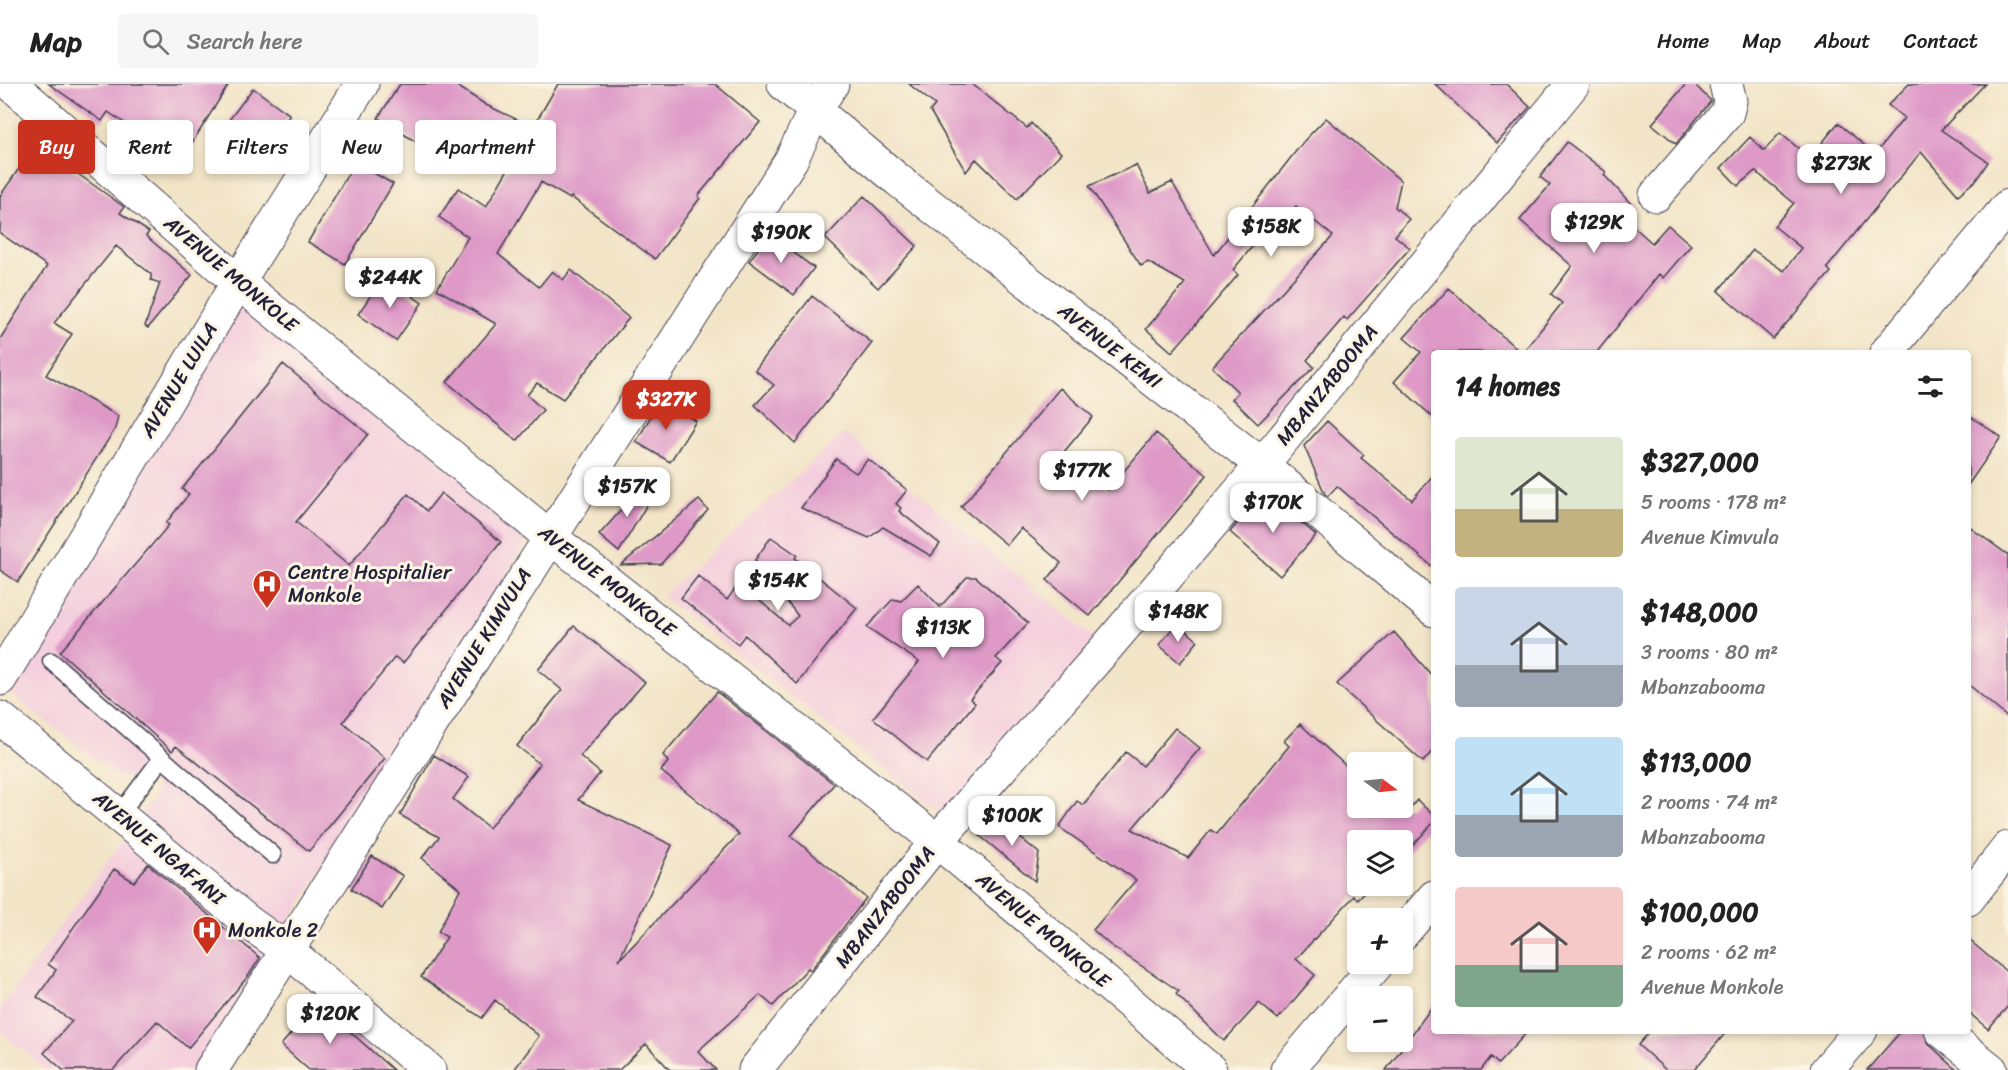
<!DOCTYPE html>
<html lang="en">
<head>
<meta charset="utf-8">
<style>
  :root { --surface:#fff; --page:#f6f6f6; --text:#222; --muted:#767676; --line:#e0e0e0; --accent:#c8321e }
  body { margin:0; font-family:Sriracha,sans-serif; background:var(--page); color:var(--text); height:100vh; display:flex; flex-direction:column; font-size:22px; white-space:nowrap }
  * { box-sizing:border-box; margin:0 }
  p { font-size:20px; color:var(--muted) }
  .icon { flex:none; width:33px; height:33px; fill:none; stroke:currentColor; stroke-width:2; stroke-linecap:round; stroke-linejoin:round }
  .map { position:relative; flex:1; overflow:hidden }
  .drawer { position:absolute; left:1431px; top:266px; width:540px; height:684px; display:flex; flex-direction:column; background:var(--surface); border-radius:6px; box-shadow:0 3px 9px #0003 }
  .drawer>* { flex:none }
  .top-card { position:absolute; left:18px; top:36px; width:570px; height:54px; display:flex; gap:12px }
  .needle { width:39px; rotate:105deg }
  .tools { position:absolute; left:1347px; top:668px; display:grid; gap:12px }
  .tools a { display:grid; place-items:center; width:66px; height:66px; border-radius:6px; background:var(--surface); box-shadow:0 3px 9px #0003; font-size:30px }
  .price { position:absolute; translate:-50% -51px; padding:0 14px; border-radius:12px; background:#fff; color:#222; font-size:20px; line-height:39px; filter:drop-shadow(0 2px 3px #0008) }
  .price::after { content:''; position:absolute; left:50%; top:36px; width:18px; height:14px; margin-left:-9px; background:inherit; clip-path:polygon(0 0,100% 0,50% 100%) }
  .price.active { background:var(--accent); color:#fff }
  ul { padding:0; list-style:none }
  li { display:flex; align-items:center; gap:18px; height:150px; padding:0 24px }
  li span { display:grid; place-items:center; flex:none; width:168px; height:120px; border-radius:6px; color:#555 }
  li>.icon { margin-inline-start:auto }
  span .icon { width:72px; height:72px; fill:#fffc; stroke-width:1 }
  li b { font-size:26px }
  h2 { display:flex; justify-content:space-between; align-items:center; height:72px; padding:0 24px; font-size:26px }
  .tag { padding:0 21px; border-radius:6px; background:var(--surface); box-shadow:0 3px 9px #0003; font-size:21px; line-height:54px }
  .tag.active { background:var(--accent); color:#fff }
  header { display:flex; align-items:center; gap:36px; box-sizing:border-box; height:84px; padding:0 30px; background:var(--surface); border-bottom:2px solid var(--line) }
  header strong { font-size:28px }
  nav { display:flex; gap:33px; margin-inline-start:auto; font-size:21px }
  .search { width:420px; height:54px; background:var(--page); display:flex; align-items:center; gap:15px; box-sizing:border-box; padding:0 21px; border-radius:6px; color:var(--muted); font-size:22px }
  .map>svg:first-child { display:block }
  .built { fill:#f4cfdd }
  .building { fill:#de99c7 }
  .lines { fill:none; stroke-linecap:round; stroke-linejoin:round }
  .lane-casing { stroke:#413f50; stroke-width:19 }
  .street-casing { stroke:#413f50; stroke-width:35 }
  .lane { stroke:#fff; stroke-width:16 }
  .street { stroke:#fff; stroke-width:33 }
  .labels { text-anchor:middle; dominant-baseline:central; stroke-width:6; stroke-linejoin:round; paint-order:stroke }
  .street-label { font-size:20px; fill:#22223b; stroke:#fcf5e5 }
  .poi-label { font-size:20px; fill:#22223b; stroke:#fcf5e5; text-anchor:start }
</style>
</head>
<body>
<header>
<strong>Map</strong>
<div class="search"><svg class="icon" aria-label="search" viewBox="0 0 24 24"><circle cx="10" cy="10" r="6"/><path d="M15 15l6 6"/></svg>Search here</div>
<nav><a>Home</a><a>Map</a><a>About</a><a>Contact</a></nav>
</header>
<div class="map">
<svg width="2008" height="986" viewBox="0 0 2008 986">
  <rect width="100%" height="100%" fill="#fcf5e5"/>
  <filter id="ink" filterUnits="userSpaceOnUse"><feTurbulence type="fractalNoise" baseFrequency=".0167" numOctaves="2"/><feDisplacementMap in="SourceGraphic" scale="12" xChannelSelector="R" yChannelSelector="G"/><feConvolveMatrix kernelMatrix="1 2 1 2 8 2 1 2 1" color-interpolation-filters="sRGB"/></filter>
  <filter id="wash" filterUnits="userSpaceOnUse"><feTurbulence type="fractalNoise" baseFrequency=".008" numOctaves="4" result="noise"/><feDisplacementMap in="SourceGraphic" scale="24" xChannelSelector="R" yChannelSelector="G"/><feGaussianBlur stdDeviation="1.35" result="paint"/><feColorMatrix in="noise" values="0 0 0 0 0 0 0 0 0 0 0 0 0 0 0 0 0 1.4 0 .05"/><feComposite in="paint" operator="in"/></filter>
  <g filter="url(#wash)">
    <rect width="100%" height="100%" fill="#f2e4c7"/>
    <path class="built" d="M244 214 532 449 197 986H46L0 946V925L153 715 156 700 140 688 132 694 119 693 1 602Z
      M845 349 1100 559 949 735 662 512Z"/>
    <g id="blocks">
      <path class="building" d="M49 0H229L177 83 147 64 151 57 108 28 102 37Z
        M400 0H454L486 21 533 43 558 0H715L760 38 698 112 700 114 655 175 571 113 570 115 541 98 498 170 539 203 552 187 563 196 571 186 629 234 563 315 537 299 527 311 543 326 517 357 447 298 496 240 437 205 468 153 439 133 458 104 486 123 518 68 443 44 429 66 378 34Z
        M909 0H972L1027 44 1031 39 1061 69 1017 115 976 75 966 88 930 27 935 21Z
        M1435 0H1506L1530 23 1497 59Z
        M1686 0H1694L1711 17 1676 60 1652 40Z
        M1909 0H1985L1941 46 1988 78 1976 96 1958 111 1921 68 1827 184 1831 188 1773 255 1718 207 1753 166 1784 187 1801 164 1774 142 1794 119 1755 87 1738 102 1721 84 1750 53 1764 67 1780 49 1810 74 1838 39 1875 70 1904 34 1888 21Z
        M253 4 290 31 266 63 229 36Z
        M1326 34 1401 97 1395 123 1409 135 1395 152 1410 164 1347 236 1344 233 1307 276 1314 283 1258 340 1232 315 1238 308 1212 283 1333 152 1296 122 1275 147 1269 142 1233 186 1238 191 1172 268 1146 245 1185 199 1148 178 1141 182 1089 102 1136 81 1150 109 1172 98 1214 171 1304 57Z
        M1567 58 1606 88 1604 91 1634 123 1624 134 1652 159 1668 141 1691 161 1663 194 1659 190 1597 268H1523L1562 219 1551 210 1572 182 1520 136 1550 101 1540 93Z
        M36 60 116 117 124 123 120 129 149 148 146 152 192 191 148 244 145 242 160 199 151 196V190L116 162 54 239 72 250 46 291 118 332 115 345 18 498 0 486V255L47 182 0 149V112Z
        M355 78 393 100 345 180 308 158Z
        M864 112 917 162 878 204 825 154Z
        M769 150 814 184 794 211 749 177Z
        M384 192 422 219 396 257 358 230Z
        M1449 204 1520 268H1434V334L1394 298 1421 268 1404 254Z
        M812 212 872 259 795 359 755 321 774 301 755 286Z
        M283 280 368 350 296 438 349 482 408 410 427 427 441 409 501 458 403 579 395 573 343 638 385 674 309 767 176 662 172 667 60 568 169 441 166 439 189 410 182 405Z
        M1060 304 1093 333 1063 369 1108 406 1156 349 1207 391 1090 532 1047 496 1061 479 1021 444 1007 461 961 423Z
        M661 315 696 337 670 378 636 358Z
        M1968 331 2001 353 1968 401Z
        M1327 337 1364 371 1361 374 1412 416 1434 390V484L1337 402 1328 412 1325 410 1304 362Z
        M836 375 856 389 868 375 907 406 896 420 901 424 899 427 940 460 931 472 883 443 869 454 801 424Z
        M646 398 656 405 619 468 599 451Z
        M1264 407 1316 451 1280 492 1230 448Z
        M699 416 708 426 661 480 621 481Z
        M1968 442 2008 471V634L1968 600Z
        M771 453 797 471 795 474 857 524 797 600 745 551 738 560 681 514 698 492 727 516 739 499 788 541 798 532 755 476Z
        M967 493H976L1028 539 996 574 1002 579 970 615 975 619 927 678 873 634 919 578 867 543 893 515 901 517 918 500 940 523Z
        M1177 539 1198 557 1180 579 1159 561Z
        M574 542 645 598 580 672 600 689 578 716 672 761 619 876 739 750 661 687 668 678 663 671 717 608 834 700 791 752 866 814 811 886 808 884 773 922 760 911 698 967 716 986H670L646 960 619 986H514L539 952 495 916 482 934 421 893 447 853 438 848 460 805 422 774 439 753 400 731 434 671 469 693 453 715 489 744 540 680 517 662 562 606 538 586Z
        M1394 548 1434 594V665L1423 678 1337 600Z
        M1300 640 1358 693V723H1411L1417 716 1434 732V738L1402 773V756H1358V801H1372L1358 816 1354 812 1296 875 1315 891 1278 935 1259 919 1224 957 1176 910 1179 907 1110 861 1093 846 1136 796 1059 743 1077 717 1083 721 1126 668 1143 682 1175 644 1200 664 1132 745 1188 774 1211 746 1217 750 1289 662 1284 657Z
        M995 733 1039 769 1035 797 980 752Z
        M372 772 403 792 382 825 351 805Z
        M148 780 260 874 249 891 188 964 157 937 113 986H63L44 969 72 937 37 913 56 886 48 880 114 785 134 798Z
        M1968 855 2008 889V922L1988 945 1968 928Z
        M318 919 393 986H309L281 961Z
        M1434 920V946H1529L1498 980 1491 973 1481 986H1386Z
        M1651 946H1728L1694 986H1666L1638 961Z
        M1902 946H1923L1929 960 1957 986H1867Z"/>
    </g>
  </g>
  <g filter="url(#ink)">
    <use href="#blocks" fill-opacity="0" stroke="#413f50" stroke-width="1.5"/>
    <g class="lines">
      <g class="lane-casing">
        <path id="lane" d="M51 577 273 771
          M119 731 161 675"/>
      </g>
      <g class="street-casing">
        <path id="street" d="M11 0 238 198 549 452 937 757 1210 986
          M784 0 898 96 1262 381 1434 526
          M1656 111 1727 29 1730 17 1726 0
          M1887 268 2008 122
          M0 595 238 198 362 0
          M0 634 248 838 286 865 429 986
          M1968 815 2008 764
          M1402 850 1434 813
          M1941 946 1991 986
          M211 986 791 76 815 26 832 0
          M755 986 937 757 1107 563 1262 381 1573 0
          M1287 986 1378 879
          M1827 986 1861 946"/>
      </g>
      <use href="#lane" class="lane"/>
      <use href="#street" class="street"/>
    </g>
  </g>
  <defs>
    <g id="hospital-pin" transform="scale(1.5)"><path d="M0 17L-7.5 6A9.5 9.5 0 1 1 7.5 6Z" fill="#c8321e" stroke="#fcf5e5"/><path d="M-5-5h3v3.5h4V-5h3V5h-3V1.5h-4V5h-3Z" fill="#fff"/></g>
  </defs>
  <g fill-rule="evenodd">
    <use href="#hospital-pin" x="267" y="500"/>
    <use href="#hospital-pin" x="207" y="846"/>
  </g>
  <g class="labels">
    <g class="street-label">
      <text transform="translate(231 190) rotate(40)">AVENUE MONKOLE</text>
      <text transform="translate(1110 262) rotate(38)">AVENUE KEMI</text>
      <text transform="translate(179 296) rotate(-59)">AVENUE LUILA</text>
      <text transform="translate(1327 301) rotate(-51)">MBANZABOOMA</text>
      <text transform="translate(607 497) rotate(38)">AVENUE MONKOLE</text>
      <text transform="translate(484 554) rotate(-58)">AVENUE KIMVULA</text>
      <text transform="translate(159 764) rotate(40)">AVENUE NGAFANI</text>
      <text transform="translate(885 823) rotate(-52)">MBANZABOOMA</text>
      <text transform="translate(1043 846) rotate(40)">AVENUE MONKOLE</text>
    </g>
    <g class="poi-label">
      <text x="288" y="488">Centre Hospitalier<tspan x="288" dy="23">Monkole</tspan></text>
      <text x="228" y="846">Monkole 2</text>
    </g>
  </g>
</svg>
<div class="tools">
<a><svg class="needle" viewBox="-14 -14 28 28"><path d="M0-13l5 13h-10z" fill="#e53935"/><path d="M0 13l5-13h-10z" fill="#767676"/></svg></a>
<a><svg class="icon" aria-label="layers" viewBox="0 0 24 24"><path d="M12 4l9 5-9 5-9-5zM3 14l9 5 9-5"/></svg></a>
<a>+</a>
<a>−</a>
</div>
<b class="price" style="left:1841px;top:111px">$273K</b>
<b class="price" style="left:1594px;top:170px">$129K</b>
<b class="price" style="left:1271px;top:174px">$158K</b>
<b class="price" style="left:781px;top:180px">$190K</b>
<b class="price" style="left:390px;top:225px">$244K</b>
<b class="price active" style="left:666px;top:347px">$327K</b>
<b class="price" style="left:1082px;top:418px">$177K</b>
<b class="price" style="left:627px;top:434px">$157K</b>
<b class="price" style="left:1273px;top:450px">$170K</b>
<b class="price" style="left:778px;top:528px">$154K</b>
<b class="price" style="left:1178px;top:559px">$148K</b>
<b class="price" style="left:943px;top:575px">$113K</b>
<b class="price" style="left:1012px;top:763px">$100K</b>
<b class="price" style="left:330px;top:961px">$120K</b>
<div class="top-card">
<a class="tag active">Buy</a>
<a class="tag">Rent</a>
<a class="tag">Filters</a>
<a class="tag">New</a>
<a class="tag">Apartment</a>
</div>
<section class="drawer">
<h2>14 homes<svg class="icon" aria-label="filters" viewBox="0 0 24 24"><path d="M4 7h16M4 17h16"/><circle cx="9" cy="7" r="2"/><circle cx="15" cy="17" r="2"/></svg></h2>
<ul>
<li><span style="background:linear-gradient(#dfe7d0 60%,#c2b280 0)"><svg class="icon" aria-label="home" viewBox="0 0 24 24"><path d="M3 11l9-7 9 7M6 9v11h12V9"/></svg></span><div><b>$327,000</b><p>5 rooms · 178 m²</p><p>Avenue Kimvula</p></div></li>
<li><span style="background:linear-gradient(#c9d6e8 65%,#9aa5b1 0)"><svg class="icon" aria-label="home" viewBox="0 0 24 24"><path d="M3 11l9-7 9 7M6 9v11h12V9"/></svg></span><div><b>$148,000</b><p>3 rooms · 80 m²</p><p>Mbanzabooma</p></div></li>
<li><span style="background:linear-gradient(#bfe0f5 65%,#9aa5b1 0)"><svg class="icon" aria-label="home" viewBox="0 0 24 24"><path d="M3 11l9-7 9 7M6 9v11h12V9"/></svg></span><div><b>$113,000</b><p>2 rooms · 74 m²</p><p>Mbanzabooma</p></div></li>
<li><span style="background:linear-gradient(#f6c9c9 65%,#7fa58c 0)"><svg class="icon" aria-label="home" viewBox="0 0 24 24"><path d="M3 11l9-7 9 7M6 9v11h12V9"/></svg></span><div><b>$100,000</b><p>2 rooms · 62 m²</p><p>Avenue Monkole</p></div></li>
</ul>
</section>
</div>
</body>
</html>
